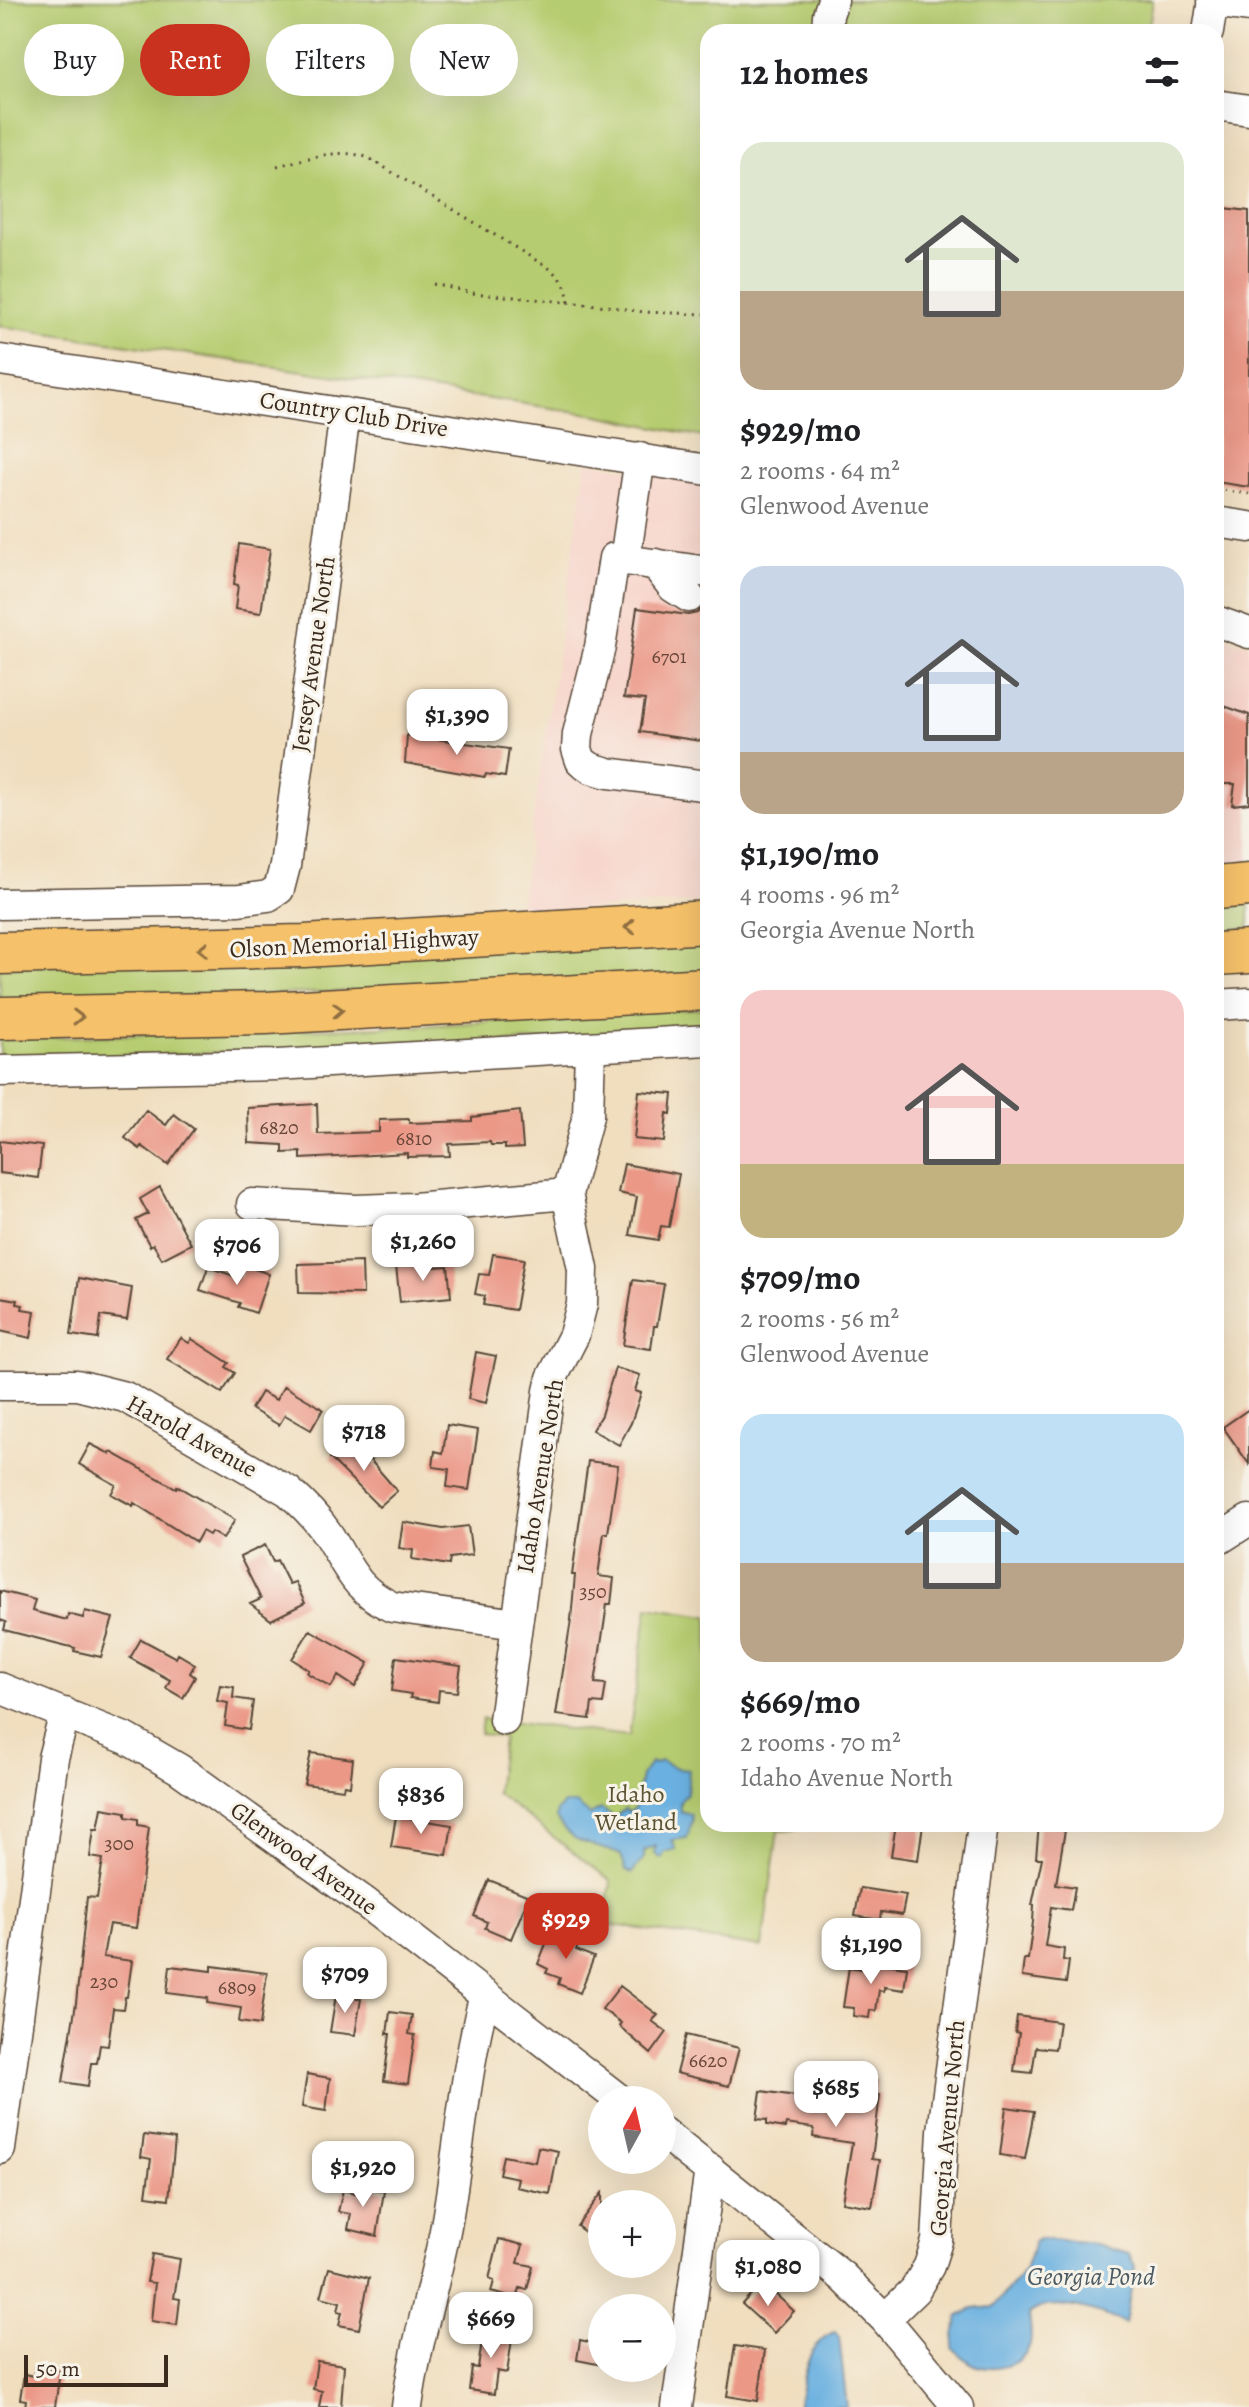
<!DOCTYPE html>
<html lang="en">
<head>
<meta charset="utf-8">
<style>
  :root { --surface:#fff; --page:#f6f6f6; --text:#202124; --muted:#757577; --accent:#c8321e }
  body { margin:0; font-family:Alegreya,serif; background:var(--page); color:var(--text); height:100vh; display:flex; flex-direction:column; font-size:30px; white-space:nowrap }
  * { box-sizing:border-box; margin:0 }
  p { font-size:26px; color:var(--muted) }
  .icon { flex:none; width:44px; height:44px; fill:none; stroke:currentColor; stroke-width:2; stroke-linecap:round; stroke-linejoin:round }
  .map { position:relative; flex:1; overflow:hidden }
  .drawer { position:absolute; left:700px; top:24px; width:524px; height:1808px; display:flex; flex-direction:column; background:var(--surface); border-radius:24px; box-shadow:0 8px 32px #0002 }
  .drawer>* { flex:none }
  .hud { position:absolute; left:24px; top:24px; width:556px; height:72px; display:flex; gap:16px }
  .needle { width:52px; rotate:8deg }
  .tools { position:absolute; left:588px; top:2086px; display:grid; gap:16px }
  .tools a { display:grid; place-items:center; width:88px; height:88px; border-radius:50%; background:var(--surface); box-shadow:0 8px 32px #0002; font-size:40px }
  .scale { position:absolute; left:24px; bottom:20px; width:144px; box-sizing:border-box; padding-left:8px; border:4px solid #3b2a1e; border-top:0; font-size:22px; line-height:28px; white-space:nowrap; color:#3b2a1e; -webkit-text-stroke:6px #f7f3e8; paint-order:stroke }
  .price { position:absolute; translate:-50% -68px; padding:0 18px; border-radius:16px; background:#fff; color:#222; font-size:26px; line-height:52px; filter:drop-shadow(0 2px 4px #0008) }
  .price::after { content:''; position:absolute; left:50%; top:48px; width:24px; height:18px; margin-left:-12px; background:inherit; clip-path:polygon(0 0,100% 0,50% 100%) }
  .price.active { background:var(--accent); color:#fff }
  ul { padding:0; list-style:none }
  li { display:grid; align-content:center; gap:16px; height:424px; padding:0 40px }
  li span { display:grid; place-items:center; height:248px; border-radius:24px; color:#555 }
  li>.icon { margin-inline-start:auto }
  span .icon { width:144px; height:144px; fill:#fffc; stroke-width:1 }
  li b { font-size:34px }
  h2 { display:flex; justify-content:space-between; align-items:center; height:96px; padding:0 40px; font-size:34px }
  .chip { padding:0 28px; border-radius:36px; background:var(--surface); box-shadow:0 8px 32px #0002; font-size:28px; line-height:72px }
  .chip.active { background:var(--accent); color:#fff }
  .map>svg:first-child { display:block }
  .built { fill:#f7d1c8 }
  .green { fill:#b6cc70; stroke:#787b47; stroke-width:2 }
  .water { fill:#6ab0e0; stroke:#526d7f; stroke-width:2 }
  .building { fill:#eb9887 }
  .lines { fill:none; stroke-linecap:round; stroke-linejoin:round }
  .minor-casing { stroke:#564536; stroke-width:33 }
  .highway-casing { stroke:#564536; stroke-width:45 }
  .path { stroke:#564536; stroke-width:3; stroke-dasharray:2 6; stroke-linecap:butt }
  .minor { stroke:#fff; stroke-width:30 }
  .highway { stroke:#f5c16b; stroke-width:42 }
  .oneway { stroke:#8f6e41 }
  .labels { text-anchor:middle; dominant-baseline:central; stroke-width:6; stroke-linejoin:round; paint-order:stroke }
  .number-label { font-size:20px; fill:#674638 }
  .street-label { font-size:24px; fill:#3b2a1e; stroke:#f7f3e8 }
  .park-label { font-size:24px; fill:#5a5232; stroke:#f7f3e8 }
  .water-label { font-size:26px; font-style:italic; fill:#4b5962; stroke:#f7f3e8 }
</style>
</head>
<body>
<div class="map">
<svg width="1249" height="2407" viewBox="0 0 1249 2407">
  <rect width="100%" height="100%" fill="#f7f3e8"/>
  <filter id="ink" filterUnits="userSpaceOnUse"><feTurbulence type="fractalNoise" baseFrequency=".0125" numOctaves="2"/><feDisplacementMap in="SourceGraphic" scale="16" xChannelSelector="R" yChannelSelector="G"/><feConvolveMatrix kernelMatrix="1 2 1 2 8 2 1 2 1" color-interpolation-filters="sRGB"/></filter>
  <filter id="wash" filterUnits="userSpaceOnUse"><feTurbulence type="fractalNoise" baseFrequency=".006" numOctaves="4" result="noise"/><feDisplacementMap in="SourceGraphic" scale="32" xChannelSelector="R" yChannelSelector="G"/><feGaussianBlur stdDeviation="1.8" result="paint"/><feColorMatrix in="noise" values="0 0 0 0 0 0 0 0 0 0 0 0 0 0 0 0 0 1.4 0 .05"/><feComposite in="paint" operator="in"/></filter>
  <g filter="url(#wash)">
    <rect width="100%" height="100%" fill="#f0debf"/>
    <path class="built" d="M586 462 708 483V901L519 914Z
      M1216 634 1249 645V864L1216 867Z"/>
    <path class="green" d="M0 0H1153L1148 32H708V438L598 415 0 326Z
      M1249 899V928L1216 932V901Z
      M708 936V976L0 1006V967Z
      M708 1008V1031L534 1041 0 1061V1039L421 1026Z
      M648 1607 708 1616V1824H810L793 1830 778 1831 762 1947 605 1924 611 1881 496 1793 503 1738 480 1734 482 1719 629 1736Z"/>
    <path class="water" d="M660 1761 679 1769 689 1770 687 1793 680 1802V1811L691 1814 692 1821 687 1838 672 1840 676 1849 665 1852 661 1859 654 1853 656 1846 644 1851V1858L632 1873 626 1870 621 1855C593 1842 574 1848 556 1818L557 1811 564 1804H576L590 1815 601 1809 615 1817 625 1809 628 1812 634 1810 641 1776 651 1762 655 1764Z
      M1039 2239 1096 2244 1129 2254 1135 2266 1125 2323C1102 2314 1049 2293 1029 2315 1030 2325 1033 2337 1029 2347 1020 2367 992 2373 973 2364 966 2361 960 2353 953 2349L958 2317 973 2309 993 2307 1025 2270 1034 2242Z
      M835 2332 839 2337 847 2407H797C803 2381 806 2341 835 2332Z"/>
    <g id="blocks">
      <path class="building" d="M1216 207 1249 211V487L1216 482Z
        M239 544 270 549 261 613 235 609 238 585 234 584Z
        M705 590H708V742L640 732 645 700 624 698 637 608 688 615 697 613 705 606Z
        M1216 703 1249 715V803L1232 805 1235 784H1216Z
        M407 735 509 749 505 777 486 774 485 777 405 763Z
        M639 1091 673 1094 671 1114 667 1113 664 1142 634 1139Z
        M317 1104 318 1134 379 1132V1120L409 1119V1123L472 1121V1117L520 1111 523 1148 505 1149V1145H491L490 1142 449 1144 450 1156 407 1157V1153L301 1159V1152L283 1153V1145L249 1143 248 1108Z
        M146 1110 166 1125 174 1114 194 1129 168 1165 142 1146 140 1149 125 1138Z
        M0 1141 42 1146 38 1178 0 1173Z
        M624 1164 679 1174 669 1227 661 1226 658 1240 630 1235 637 1197 618 1193Z
        M160 1187 191 1244 162 1259 153 1244 150 1246 136 1220 148 1214 140 1199Z
        M493 1254 524 1259 515 1310 483 1305 485 1296 475 1294 479 1274 489 1275Z
        M362 1262 363 1294 299 1293 298 1264Z
        M420 1263 421 1268 448 1266 451 1297 400 1302 396 1266Z
        M244 1265 269 1274 256 1313 238 1307 240 1303 200 1290 208 1267 240 1278Z
        M79 1278 132 1288 127 1320 101 1316 98 1339 71 1335Z
        M633 1280 664 1284 657 1326H654L651 1349 623 1345Z
        M0 1297 18 1300 17 1304 23 1305 22 1309 35 1311 31 1338 0 1331Z
        M181 1338 189 1343 192 1339 229 1363 226 1367 235 1373 222 1393 167 1359Z
        M476 1352 496 1356 486 1403 468 1399Z
        M615 1368 640 1375 635 1391 641 1393 631 1423 619 1445 592 1430 601 1415Z
        M284 1386 323 1409 311 1430 285 1415 279 1425 251 1409 261 1392 276 1400Z
        M1249 1409V1464L1223 1427Z
        M447 1425 478 1430 469 1490 447 1487 449 1469 433 1467 435 1451 443 1453Z
        M352 1439 397 1491 379 1507 330 1458Z
        M90 1444 110 1454 111 1452 176 1488 177 1486 235 1520 223 1539 211 1532 209 1535 202 1531 196 1542 134 1503 133 1506 111 1494 116 1485 79 1464Z
        M588 1461 618 1465 608 1533H604L598 1576 614 1578 611 1604H607L604 1625 595 1683 606 1684 603 1704 592 1703 590 1719 556 1715 571 1620 575 1575H572Z
        M403 1522 443 1529 468 1526 472 1555 450 1558 449 1565 412 1559 413 1550 399 1548Z
        M265 1545 273 1562 277 1560 289 1584 295 1582 305 1603 271 1620 250 1604 261 1599 240 1557Z
        M0 1591 35 1600 32 1611 67 1620 68 1614 83 1618 85 1611 113 1618 101 1657 74 1651 75 1648 4 1630 6 1622 0 1620Z
        M310 1630 369 1663 355 1687 338 1676 331 1687 307 1673 309 1670 292 1659Z
        M141 1639 176 1658 178 1654 195 1664 190 1673 195 1677 183 1698 166 1688 170 1680 130 1658Z
        M396 1657 461 1666 457 1692 439 1690 438 1702 410 1698 411 1694 392 1691Z
        M220 1685 234 1687 233 1698 253 1701 249 1730 225 1726 228 1703 217 1701Z
        M311 1753 353 1759 350 1786 344 1785 343 1789 304 1784Z
        M102 1808 126 1812V1817L138 1819V1825L149 1827 136 1928 109 1924 103 1957 132 1961 127 1997H125L123 2009 113 2008 108 2046 100 2045 97 2063H91L88 2086 63 2082 76 2003 87 1897 97 1898 103 1859 90 1857 94 1829H98Z
        M396 1816 452 1825 447 1855 391 1847Z
        M896 1824H923L918 1860 891 1856Z
        M1039 1824H1066L1056 1884 1075 1887 1071 1910 1051 1907 1045 1946 1064 1949 1063 1960 1069 1961 1066 1983 1022 1977 1024 1959H1028L1033 1922 1034 1905H1032L1042 1858H1036Z
        M489 1880 529 1896 511 1939 485 1928 487 1922 474 1916Z
        M860 1888 906 1895 902 1915 881 1912 880 1920 855 1916Z
        M556 1931 580 1940 576 1950 594 1957 580 1993 558 1984 560 1978 546 1973 548 1969 538 1964 550 1934 554 1936Z
        M862 1961 907 1967 904 1990 884 1987V1991L879 1990 876 2011 870 2010 869 2018 853 2016 854 2008 843 2007 849 1967 861 1969Z
        M170 1966 212 1971V1966L267 1973 260 2025 239 2022 241 2008 207 2003 208 1998 167 1993Z
        M620 1986 658 2015 652 2021 667 2032 651 2054 619 2026 621 2023 602 2009Z
        M336 1995 361 1999 355 2035 330 2032Z
        M390 2012 412 2015 409 2034 415 2035 408 2084 384 2081 390 2034H387Z
        M1017 2016 1059 2022 1055 2049 1036 2047 1032 2073 1014 2071 1019 2033 1015 2032Z
        M686 2035 739 2048 729 2086 676 2073Z
        M307 2074 330 2078 326 2111 302 2107Z
        M858 2078 877 2080 875 2094 880 2095 872 2159 880 2160 872 2207 842 2202 852 2143 813 2137 814 2128 786 2124 785 2128 767 2125V2120L757 2119 761 2091 810 2098 811 2091 856 2098Z
        M1006 2107 1034 2111 1025 2159 1000 2155Z
        M144 2135 175 2139 169 2199 146 2196 151 2159 141 2157Z
        M538 2147 558 2151 550 2194 516 2187 518 2178 499 2174 503 2156 535 2162Z
        M357 2185 384 2191 377 2236 348 2229 351 2214 338 2212 343 2190 355 2193Z
        M602 2193V2245L577 2226Z
        M499 2239 523 2245 518 2263 533 2266 527 2290 520 2288 517 2299 491 2292 494 2281 489 2279Z
        M152 2254 180 2259 174 2298 180 2299 177 2325 151 2321 155 2283 147 2282Z
        M329 2268 369 2278 359 2329 339 2325 342 2312 338 2311 340 2302 321 2297Z
        M762 2282 794 2311 774 2333 742 2304Z
        M484 2328 513 2332 507 2373 497 2371 494 2394 469 2390 472 2367 478 2368Z
        M580 2340 602 2345V2365L577 2360Z
        M735 2346 765 2350 758 2401 727 2396Z
        M317 2361 344 2365 341 2407H319L322 2391 313 2389Z
        M35 2367 60 2371 55 2407H25L26 2400 20 2399 24 2374 34 2376Z"/>
    </g>
  </g>
  <g filter="url(#ink)">
    <use href="#blocks" fill-opacity="0" stroke="#564536" stroke-width="2"/>
    <g class="lines">
      <g class="minor-casing">
        <path id="minor" d="M1212 2 1249 7
          M827 32 828 15 833 0
          M1208 32 1213 0
          M1216 105 1249 110
          M0 360 708 470
          M640 458 625 560 614 558 600 647 578 734 577 749 581 761 591 768 608 773 708 786
          M1216 522 1249 527
          M625 560 708 572
          M655 564 673 587 689 597
          M1216 621 1249 633
          M0 904 239 900 268 896 279 889 285 866 345 413
          M1216 1005 1249 1003
          M0 1071 277 1065 708 1040
          M252 1204 356 1210 414 1208 567 1194
          M0 1385H77L125 1397 288 1491C303 1504 316 1517 327 1533 349 1567 353 1588 392 1607L517 1624
          M1216 1541 1249 1520
          M0 1688 127 1739 179 1769 367 1904 620 2100
          M504 1720 549 1391 552 1378 574 1335 582 1304 583 1269 567 1194 588 1116 590 1048
          M662 2132 843 2277 885 2319 958 2407
          M0 2149 53 1758 65 1713
          M885 2319 915 2290 929 2266 937 2241 943 2131 983 1824
          M407 2407C415 2343 436 2283 447 2220 460 2145 465 2069 485 1995
          M677 2407 710 2169"/>
      </g>
      <g class="highway-casing">
        <path id="highway" d="M1216 888 1249 885
          M0 953 304 946 708 922
          M1216 954 1249 952
          M0 1018 266 1013 708 989"/>
      </g>
      <path class="path" d="M277 166C307 159 339 147 369 158L552 270C564 280 567 288 569 303
        M434 284 473 293 607 306 643 312 708 314
        M1216 489 1249 494"/>
      <use href="#minor" class="minor"/>
      <use href="#highway" class="highway"/>
    </g>
    <defs><path id="oneway-chevron" d="M-2-3.5L2.5 0L-2 3.5" fill="none" stroke-width="1.6" stroke-linecap="round" stroke-linejoin="round" transform="scale(2)"/></defs>
    <g class="oneway">
      <use href="#oneway-chevron" transform="translate(630 927) rotate(176)"/>
      <use href="#oneway-chevron" transform="translate(203 949) rotate(179)"/>
      <use href="#oneway-chevron" transform="translate(338 1010) rotate(-3)"/>
      <use href="#oneway-chevron" transform="translate(78 1017) rotate(-1)"/>
    </g>
  </g>
  <g class="labels">
    <g class="number-label">
      <text x="669" y="656">6701</text>
      <text x="279" y="1127">6820</text>
      <text x="414" y="1138">6810</text>
      <text x="593" y="1591">350</text>
      <text x="119" y="1843">300</text>
      <text x="104" y="1981">230</text>
      <text x="237" y="1987">6809</text>
      <text x="708" y="2060">6620</text>
    </g>
    <g class="street-label">
      <text transform="translate(354 414) rotate(9)">Country Club Drive</text>
      <text transform="translate(313 654) rotate(-82)">Jersey Avenue North</text>
      <text transform="translate(354 943) rotate(-3)">Olson Memorial Highway</text>
      <text transform="translate(192 1436) rotate(29)">Harold Avenue</text>
      <text transform="translate(540 1476) rotate(-81)">Idaho Avenue North</text>
      <text transform="translate(304 1858) rotate(36)">Glenwood Avenue</text>
      <text transform="translate(947 2128) rotate(-85)">Georgia Avenue North</text>
    </g>
    <g class="park-label">
      <text x="636" y="1794">Idaho<tspan x="636" dy="28">Wetland</tspan></text>
    </g>
    <g class="water-label">
      <text x="1091" y="2276">Georgia Pond</text>
    </g>
  </g>
</svg>
<div class="tools">
<a><svg class="needle" viewBox="-14 -14 28 28"><path d="M0-13l5 13h-10z" fill="#e53935"/><path d="M0 13l5-13h-10z" fill="#757577"/></svg></a>
<a>+</a>
<a>−</a>
</div>
<div class="scale">50 m</div>
<b class="price" style="left:457px;top:757px">$1,390</b>
<b class="price" style="left:423px;top:1283px">$1,260</b>
<b class="price" style="left:237px;top:1287px">$706</b>
<b class="price" style="left:364px;top:1473px">$718</b>
<b class="price" style="left:421px;top:1836px">$836</b>
<b class="price active" style="left:566px;top:1961px">$929</b>
<b class="price" style="left:871px;top:1986px">$1,190</b>
<b class="price" style="left:345px;top:2015px">$709</b>
<b class="price" style="left:836px;top:2129px">$685</b>
<b class="price" style="left:363px;top:2209px">$1,920</b>
<b class="price" style="left:768px;top:2308px">$1,080</b>
<b class="price" style="left:491px;top:2360px">$669</b>
<div class="hud">
<a class="chip">Buy</a>
<a class="chip active">Rent</a>
<a class="chip">Filters</a>
<a class="chip">New</a>
</div>
<section class="drawer">
<h2>12 homes<svg class="icon" aria-label="filters" viewBox="0 0 24 24"><path d="M4 7h16M4 17h16"/><circle cx="9" cy="7" r="2"/><circle cx="15" cy="17" r="2"/></svg></h2>
<ul>
<li><span style="background:linear-gradient(#dfe7d0 60%,#b9a48a 0)"><svg class="icon" aria-label="home" viewBox="0 0 24 24"><path d="M3 11l9-7 9 7M6 9v11h12V9"/></svg></span><div><b>$929/mo</b><p>2 rooms · 64 m²</p><p>Glenwood Avenue</p></div></li>
<li><span style="background:linear-gradient(#c9d6e8 75%,#b9a48a 0)"><svg class="icon" aria-label="home" viewBox="0 0 24 24"><path d="M3 11l9-7 9 7M6 9v11h12V9"/></svg></span><div><b>$1,190/mo</b><p>4 rooms · 96 m²</p><p>Georgia Avenue North</p></div></li>
<li><span style="background:linear-gradient(#f6c9c9 70%,#c2b280 0)"><svg class="icon" aria-label="home" viewBox="0 0 24 24"><path d="M3 11l9-7 9 7M6 9v11h12V9"/></svg></span><div><b>$709/mo</b><p>2 rooms · 56 m²</p><p>Glenwood Avenue</p></div></li>
<li><span style="background:linear-gradient(#bfe0f5 60%,#b9a48a 0)"><svg class="icon" aria-label="home" viewBox="0 0 24 24"><path d="M3 11l9-7 9 7M6 9v11h12V9"/></svg></span><div><b>$669/mo</b><p>2 rooms · 70 m²</p><p>Idaho Avenue North</p></div></li>
</ul>
</section>
</div>
</body>
</html>
